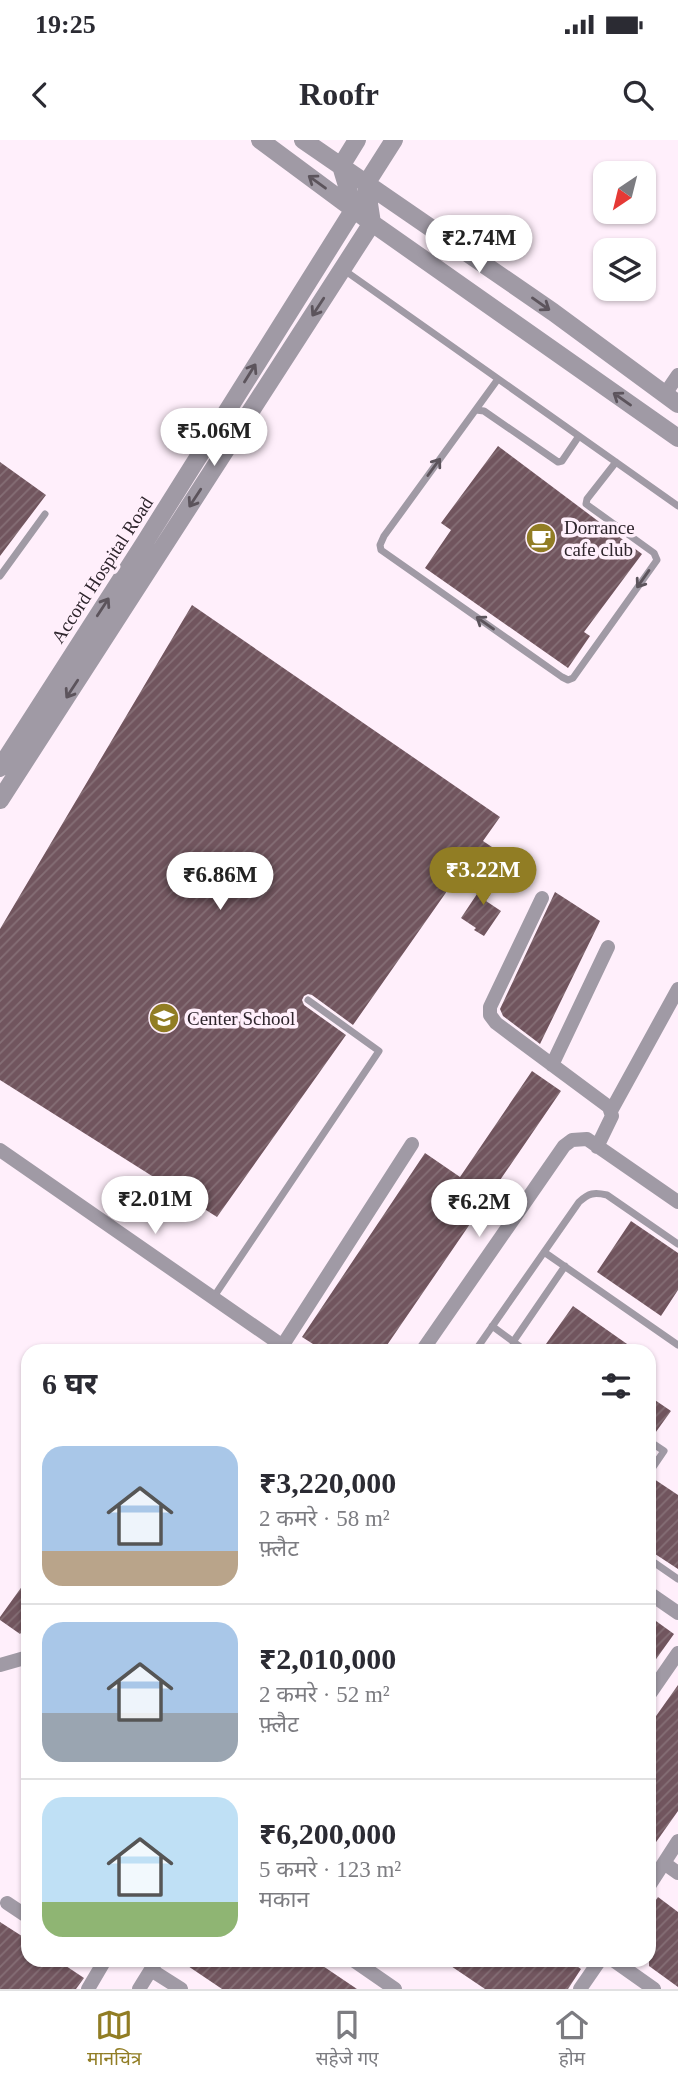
<!DOCTYPE html>
<html lang="hi">
<head>
<meta charset="utf-8">
<style>
  :root { --surface:#fff; --page:#f2f2f3; --text:#2b2b33; --muted:#7c7c81; --line:#e1e1e2; --accent:#917d24 }
  body { margin:0; font-family:"Times New Roman","Noto Sans Devanagari",serif; background:var(--page); color:var(--text); height:100vh; display:flex; flex-direction:column; font-size:26px; white-space:nowrap }
  * { box-sizing:border-box; margin:0 }
  p { font-size:23px; color:var(--muted) }
  .icon { flex:none; width:38px; height:38px; fill:none; stroke:currentColor; stroke-width:2; stroke-linecap:round; stroke-linejoin:round }
  .map { position:relative; flex:1; overflow:hidden }
  .details { position:absolute; left:21px; top:1204px; width:635px; height:623px; display:flex; flex-direction:column; background:var(--surface); border-radius:21px; box-shadow:0 2px 5px #0004 }
  .details>* { flex:none }
  .needle { width:46px; rotate:215deg }
  .buttons { position:absolute; left:593px; top:21px; display:grid; gap:14px }
  .buttons a { display:grid; place-items:center; width:63px; height:63px; border-radius:14px; background:var(--surface); box-shadow:0 2px 5px #0004; font-size:35px }
  .price { position:absolute; translate:-50% -60px; padding:0 16px; border-radius:24px; background:#fff; color:#222; font-size:23px; line-height:46px; filter:drop-shadow(0 2px 4px #0008) }
  .price::after { content:''; position:absolute; left:50%; top:42px; width:21px; height:16px; margin-left:-10px; background:inherit; clip-path:polygon(0 0,100% 0,50% 100%) }
  .price.on { background:var(--accent); color:#fff }
  ul { padding:0; list-style:none }
  li { display:flex; align-items:center; gap:21px; height:175px; padding:0 21px }
  li+li { border-top:2px solid var(--line) }
  li span { display:grid; place-items:center; flex:none; width:196px; height:140px; border-radius:21px; color:#555 }
  li>.icon { margin-inline-start:auto }
  span .icon { width:84px; height:84px; fill:#fffc; stroke-width:1 }
  li b { font-size:30px }
  h2 { display:flex; justify-content:space-between; align-items:center; height:84px; padding:0 21px; font-size:30px }
  .status { display:flex; justify-content:space-between; align-items:center; height:49px; padding:0 35px; background:var(--surface); direction:ltr }
  .status svg { height:19px; fill:currentColor }
  header { display:flex; justify-content:space-between; align-items:center; height:91px; padding:0 21px; background:var(--surface); font-size:32px; font-weight:800 }
  .menu { display:flex; justify-content:space-around; align-items:center; height:98px; border-top:2px solid var(--line); background:var(--surface); font-size:19px; color:var(--muted) }
  .menu a { display:grid; justify-items:center; gap:4px }
  .menu .on { color:var(--accent) }
  .map>svg:first-child { display:block }
  .building { fill:url(#building-hatch) }
  .lines { fill:none; stroke-linecap:round; stroke-linejoin:round }
  .service { stroke:#a09aa5; stroke-width:7 }
  .minor { stroke:#a09aa5; stroke-width:14 }
  .tertiary { stroke:#a09aa5; stroke-width:18 }
  .oneway { stroke:#5c545c }
  .labels { text-anchor:middle; dominant-baseline:central; stroke-width:7; stroke-linejoin:round; paint-order:stroke }
  .poi-label { font-size:19px; fill:#2e252c; stroke:#ffeffb; text-anchor:start }
  .street-label { font-size:19px; fill:#2e252c; stroke:#ffeffb }
</style>
</head>
<body>
<div class="status"><b>19:25</b><svg viewBox="0 0 49 12"><path d="M0 12V9h3v3zM5 12V6h3v6zM10 12V3h3v9zM15 12V0h3v12zM26 1h20v11H26zM47 4h2v5h-2z"/></svg></div>
<header><svg class="icon" aria-label="back" viewBox="0 0 24 24"><path d="M15 5l-7 7 7 7"/></svg>Roofr<svg class="icon" aria-label="search" viewBox="0 0 24 24"><circle cx="10" cy="10" r="6"/><path d="M15 15l6 6"/></svg></header>
<div class="map">
<svg width="678" height="1849" viewBox="0 0 678 1849">
  <defs>
    <pattern id="building-hatch" width="6" height="6" patternUnits="userSpaceOnUse" patternTransform="scale(1.75)"><rect width="6" height="6" fill="#71555e"/><path d="M-1 1l2-2M0 6l6-6M5 7l2-2" fill="none" stroke="#856f76"/></pattern>
  </defs>
  <rect width="100%" height="100%" fill="#ffeffb"/>
  <path class="building" d="M498 306 642 414 584 492 590 496 568 528 425 428 451 390 441 383Z
    M0 322 46 355 0 416Z
    M192 465 500 677 483 701 501 713 486 737 466 724 353 885 312 855 308 854 304 856 302 860 304 865 346 895 217 1077 0 940V789Z
    M493 730 502 736 486 761 501 771 484 796 474 790 476 788 461 778Z
    M555 752 600 781 540 904 503 876 500 869Z
    M532 931 561 951 383 1211H324L302 1197 425 1013 460 1037Z
    M631 1081 678 1113V1150L661 1176 597 1132Z
    M573 1166 637 1211H541Z
    M649 1256 671 1271 653 1296 649 1295Z
    M654 1339 678 1355V1429L649 1410V1346Z
    M28 1438V1483L20 1494 0 1480V1477Z
    M649 1476 674 1494 649 1529Z
    M678 1545V1671L649 1712V1586Z
    M658 1757 678 1772V1847L649 1826V1769Z
    M0 1782 28 1800V1820H57L84 1838 76 1849H0Z
    M179 1820H314L357 1849H222Z
    M442 1820H568L581 1829 568 1849H485Z"/>
  <g class="lines">
    <path class="service" d="M344 130 678 366
      M498 239 384 396 380 405 381 410 562 537 568 540 573 538 657 420 654 413 586 364 587 359 616 322
      M476 270 484 271 558 322 562 321 579 296
      M0 436 45 374
      M544 1112 678 1205
      M213 1158 379 911 308 860
      M492 1186 526 1211
      M513 1202 565 1126
      M475 1211 579 1062C589 1053 594 1052 607 1055L678 1104
      M649 1301 664 1311 649 1333
      M649 1419 678 1439"/>
    <path class="minor" d="M665 254 678 235
      M542 758 490 867V875L496 883 609 967 612 976 597 1007
      M552 925 608 807
      M611 971 678 849
      M0 1010 290 1211
      M279 1211 412 1004
      M422 1211 564 1006 572 1000 587 999 678 1062
      M649 1453 678 1473
      M0 1525 28 1517
      M649 1555 678 1513
      M664 1723 678 1733
      M649 1746 678 1701
      M7 1763 28 1777
      M353 1820 395 1849
      M613 1820 654 1849
      M151 1830 181 1849
      M88 1849 105 1820
      M139 1849 157 1820
      M580 1849 600 1820"/>
    <path class="tertiary" d="M260 0 372 83 678 298
      M303 0 553 172 678 264
      M0 628 145 402 354 69 341 26 357 0
      M0 660 372 83 366 44 394 0"/>
  </g>
  <defs><path id="oneway-shaft" d="M-6 0H5M1.5-3L5.5 0L1.5 3" fill="none" stroke-width="1.6" stroke-linecap="round" stroke-linejoin="round" transform="scale(1.75)"/></defs>
  <g class="oneway">
    <use href="#oneway-shaft" transform="translate(317 42) rotate(-144)"/>
    <use href="#oneway-shaft" transform="translate(541 164) rotate(35)"/>
    <use href="#oneway-shaft" transform="translate(318 167) rotate(123)"/>
    <use href="#oneway-shaft" transform="translate(250 233) rotate(-58)"/>
    <use href="#oneway-shaft" transform="translate(622 259) rotate(-145)"/>
    <use href="#oneway-shaft" transform="translate(434 327) rotate(-54)"/>
    <use href="#oneway-shaft" transform="translate(195 358) rotate(123)"/>
    <use href="#oneway-shaft" transform="translate(643 439) rotate(125)"/>
    <use href="#oneway-shaft" transform="translate(103 467) rotate(-57)"/>
    <use href="#oneway-shaft" transform="translate(485 483) rotate(-145)"/>
    <use href="#oneway-shaft" transform="translate(72 549) rotate(123)"/>
  </g>
  <defs>
    <g id="cafe-disc" transform="scale(1.575)"><circle r="9.5" fill="#917d24" stroke="#ffeffb"/><path d="M-5.5-4.5H6V0H3Q3 3.5 0 3.5H-2.5Q-5.5 3.5-5.5 0ZM3-3.2v2h1.7v-2ZM-6 4.5H4V6H-6Z" fill="#fff"/></g>
    <g id="school-disc" transform="scale(1.575)"><circle r="9.5" fill="#917d24" stroke="#ffeffb"/><path d="M0-5L7-2L0 1L-7-2ZM-4 1L0 2.5L4 1V4Q0 6-4 4Z" fill="#fff"/></g>
  </defs>
  <g fill-rule="evenodd">
    <use href="#cafe-disc" x="541" y="398"/>
    <use href="#school-disc" x="164" y="878"/>
  </g>
  <g class="labels">
    <g class="poi-label">
      <text x="564" y="387">Dorrance<tspan x="564" dy="22">cafe club</tspan></text>
      <text x="187" y="878">Center School</text>
    </g>
    <g class="street-label">
      <text transform="translate(102 430) rotate(-57)">Accord Hospital Road</text>
    </g>
  </g>
</svg>
<div class="buttons">
<a><svg class="needle" viewBox="-14 -14 28 28"><path d="M0-13l5 13h-10z" fill="#e53935"/><path d="M0 13l5-13h-10z" fill="#7c7c81"/></svg></a>
<a><svg class="icon" aria-label="layers" viewBox="0 0 24 24"><path d="M12 4l9 5-9 5-9-5zM3 14l9 5 9-5"/></svg></a>
</div>
<b class="price" style="left:479px;top:135px">₹2.74M</b>
<b class="price" style="left:214px;top:328px">₹5.06M</b>
<b class="price on" style="left:483px;top:767px">₹3.22M</b>
<b class="price" style="left:220px;top:772px">₹6.86M</b>
<b class="price" style="left:155px;top:1096px">₹2.01M</b>
<b class="price" style="left:479px;top:1099px">₹6.2M</b>
<section class="details">
<h2>6 घर<svg class="icon" aria-label="filters" viewBox="0 0 24 24"><path d="M4 7h16M4 17h16"/><circle cx="9" cy="7" r="2"/><circle cx="15" cy="17" r="2"/></svg></h2>
<ul>
<li><span style="background:linear-gradient(#a9c7e8 75%,#b9a48a 0)"><svg class="icon" aria-label="home" viewBox="0 0 24 24"><path d="M3 11l9-7 9 7M6 9v11h12V9"/></svg></span><div><b>₹3,220,000</b><p>2 कमरे · 58 m²</p><p>फ़्लैट</p></div></li>
<li><span style="background:linear-gradient(#a9c7e8 65%,#9aa5b1 0)"><svg class="icon" aria-label="home" viewBox="0 0 24 24"><path d="M3 11l9-7 9 7M6 9v11h12V9"/></svg></span><div><b>₹2,010,000</b><p>2 कमरे · 52 m²</p><p>फ़्लैट</p></div></li>
<li><span style="background:linear-gradient(#bfe0f5 75%,#8fb573 0)"><svg class="icon" aria-label="home" viewBox="0 0 24 24"><path d="M3 11l9-7 9 7M6 9v11h12V9"/></svg></span><div><b>₹6,200,000</b><p>5 कमरे · 123 m²</p><p>मकान</p></div></li>
</ul>
</section>
</div>
<nav class="menu">
<a class="on"><svg class="icon" aria-label="map" viewBox="0 0 24 24"><path d="M3 6l6-2 6 2 6-2v14l-6 2-6-2-6 2zM9 4v14M15 6v14"/></svg>मानचित्र</a>
<a><svg class="icon" aria-label="saved" viewBox="0 0 24 24"><path d="M7 4h10v16l-5-4-5 4z"/></svg>सहेजे गए</a>
<a><svg class="icon" aria-label="home" viewBox="0 0 24 24"><path d="M3 11l9-7 9 7M6 9v11h12V9"/></svg>होम</a>
</nav>
</body>
</html>
